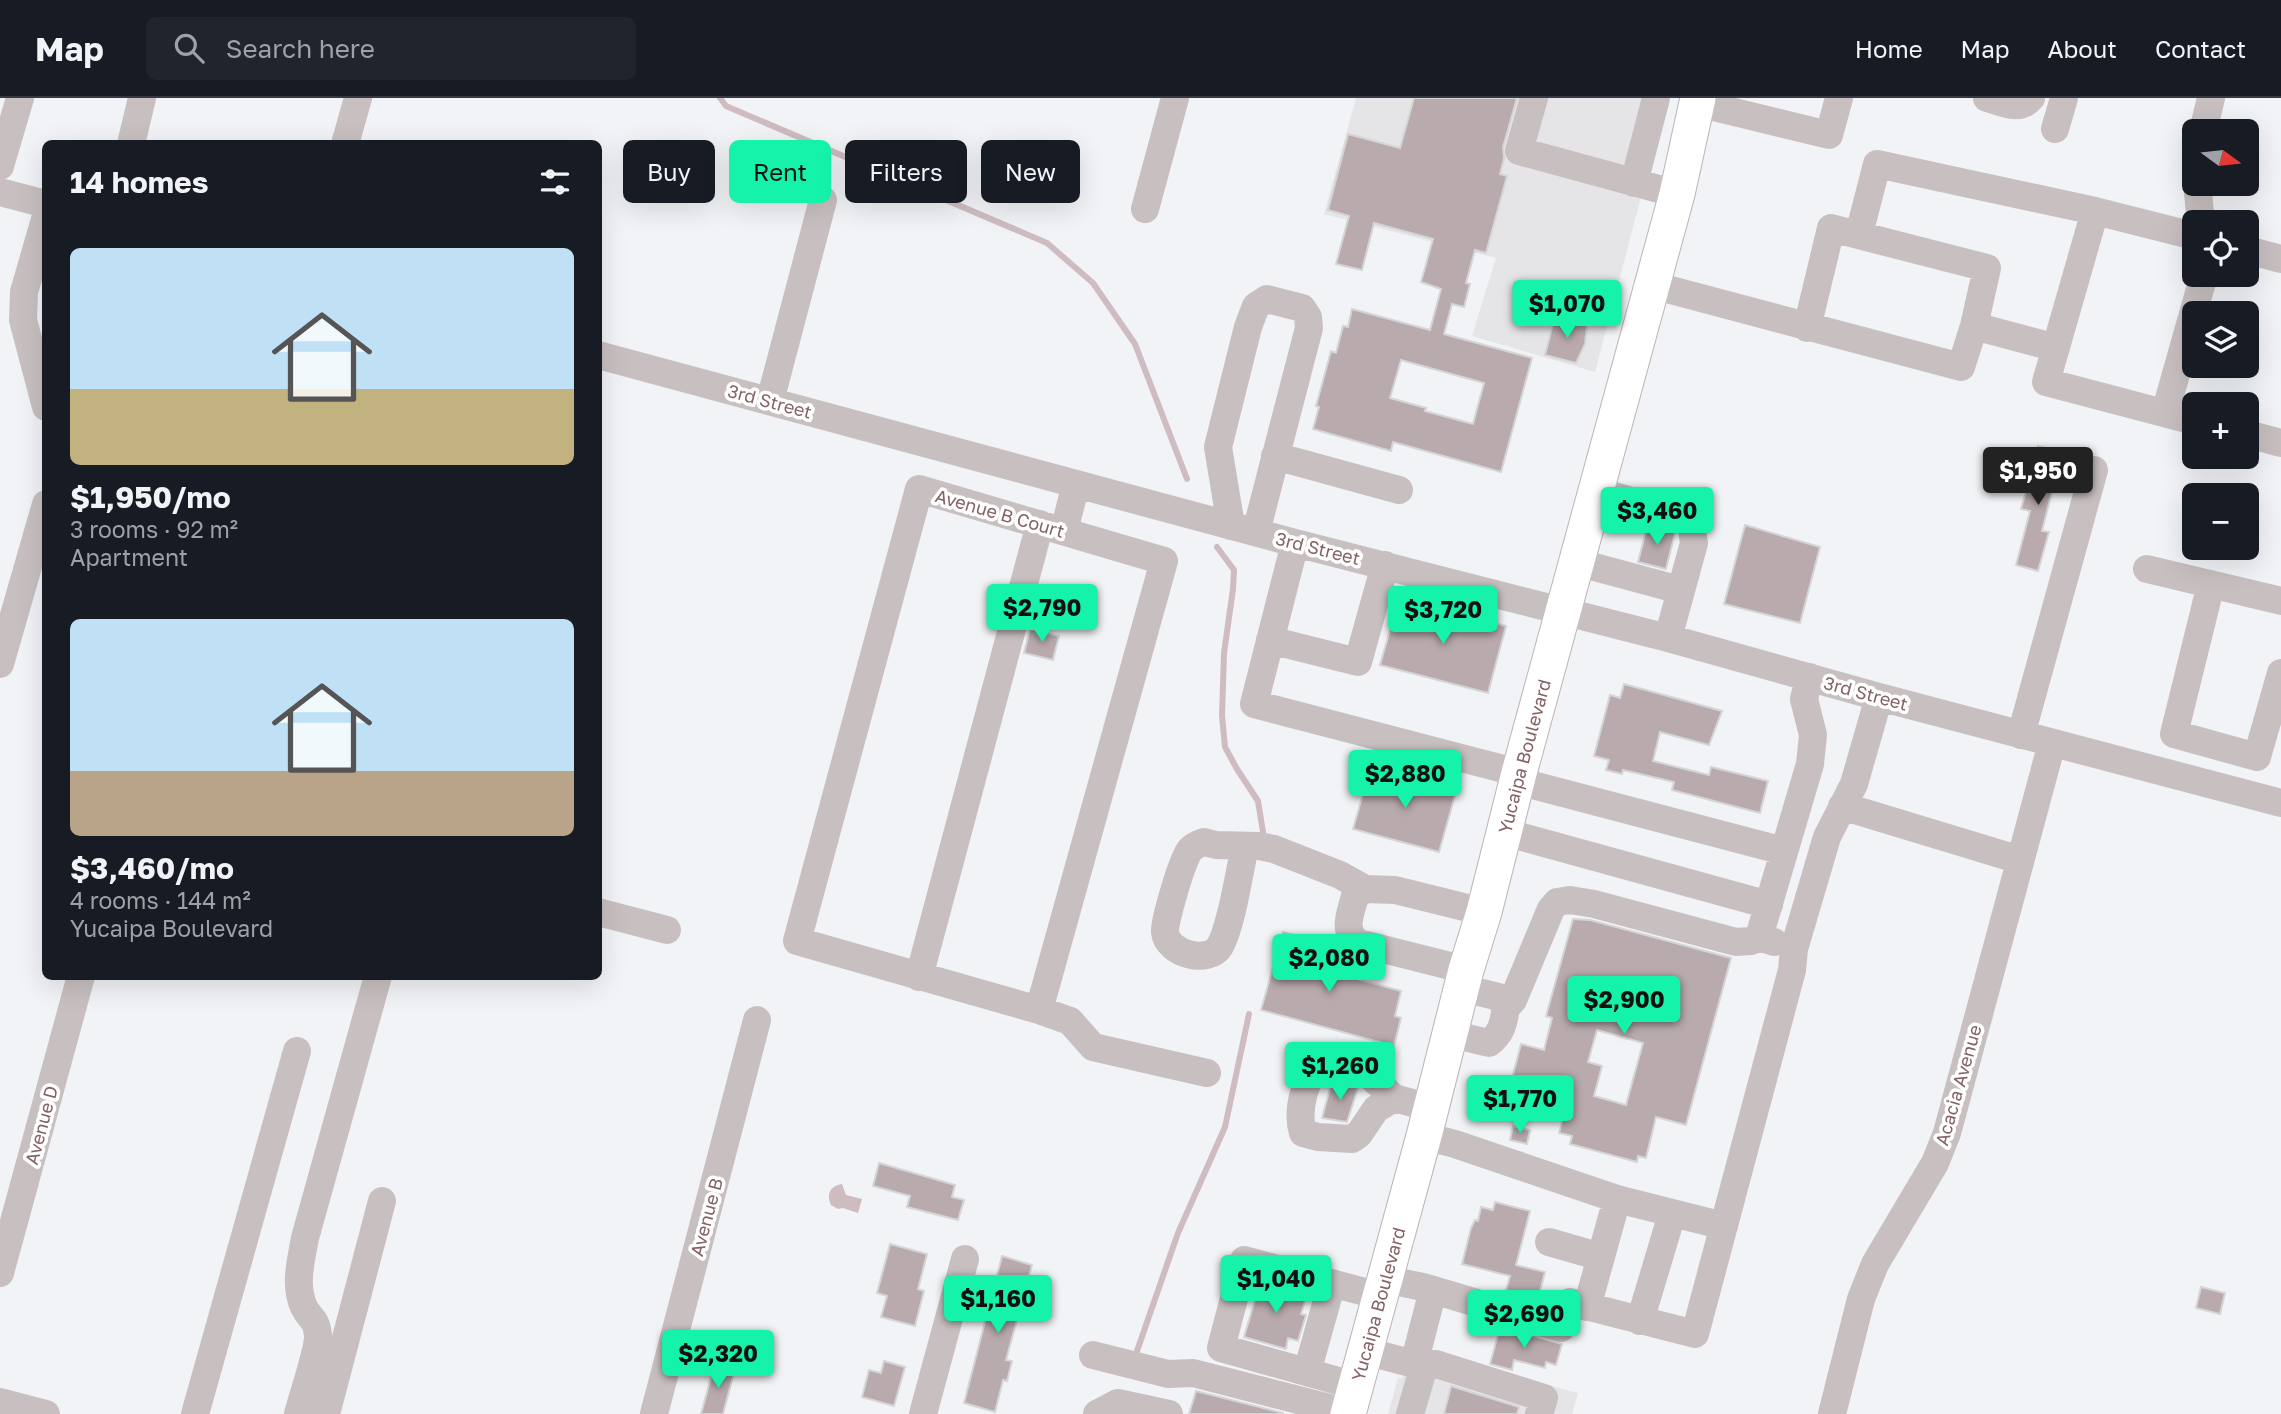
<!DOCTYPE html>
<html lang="en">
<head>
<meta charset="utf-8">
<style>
  :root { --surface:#171b24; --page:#20242c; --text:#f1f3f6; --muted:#9ea1a6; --line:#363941; --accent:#15f2a9 }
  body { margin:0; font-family:"Golos Text",sans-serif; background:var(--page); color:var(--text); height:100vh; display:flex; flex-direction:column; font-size:26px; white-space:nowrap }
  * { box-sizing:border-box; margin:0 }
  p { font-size:23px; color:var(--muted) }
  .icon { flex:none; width:38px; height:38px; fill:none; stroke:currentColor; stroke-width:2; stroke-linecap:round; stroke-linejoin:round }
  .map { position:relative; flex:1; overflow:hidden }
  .sheet { position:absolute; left:42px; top:42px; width:560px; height:840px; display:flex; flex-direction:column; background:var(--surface); border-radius:10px; box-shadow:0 7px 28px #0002 }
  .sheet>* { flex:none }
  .guide { position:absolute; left:623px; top:42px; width:665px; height:63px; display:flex; gap:14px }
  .needle { width:46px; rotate:105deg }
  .buttons { position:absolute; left:2182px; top:21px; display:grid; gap:14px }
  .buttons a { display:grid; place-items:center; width:77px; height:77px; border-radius:10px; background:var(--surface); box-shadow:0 7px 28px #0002; font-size:35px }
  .price { position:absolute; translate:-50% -60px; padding:0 16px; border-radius:7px; background:var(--accent); color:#111; font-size:23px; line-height:46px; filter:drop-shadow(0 2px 4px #0008) }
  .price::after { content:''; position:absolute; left:50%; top:42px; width:21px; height:16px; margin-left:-10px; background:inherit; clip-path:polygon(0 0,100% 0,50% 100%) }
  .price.selected { background:#222; color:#fff }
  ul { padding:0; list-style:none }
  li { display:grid; align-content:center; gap:14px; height:371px; padding:0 28px }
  li span { display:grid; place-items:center; height:217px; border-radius:10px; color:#555 }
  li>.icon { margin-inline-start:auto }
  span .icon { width:126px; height:126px; fill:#fffc; stroke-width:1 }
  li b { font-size:30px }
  h2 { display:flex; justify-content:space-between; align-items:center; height:84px; padding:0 28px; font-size:30px }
  .tag { padding:0 24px; border-radius:10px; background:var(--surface); box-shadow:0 7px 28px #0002; font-size:24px; line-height:63px }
  .tag.selected { background:var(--accent); color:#111 }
  header { display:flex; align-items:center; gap:42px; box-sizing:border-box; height:98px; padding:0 35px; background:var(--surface); border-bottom:2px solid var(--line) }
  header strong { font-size:33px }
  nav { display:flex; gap:38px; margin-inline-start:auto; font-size:24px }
  .search { width:490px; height:63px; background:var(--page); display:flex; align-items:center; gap:18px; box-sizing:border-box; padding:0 24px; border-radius:10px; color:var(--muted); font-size:26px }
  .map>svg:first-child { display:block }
  .built { fill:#e5e4e6 }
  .water { fill:#cebcc1 }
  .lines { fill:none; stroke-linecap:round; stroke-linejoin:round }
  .stream { stroke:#cebcc1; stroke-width:6 }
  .building { fill:#b9aaad; stroke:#d4d5d7; stroke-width:2; fill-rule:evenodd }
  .major-casing { stroke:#bcb3b4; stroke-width:37 }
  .minor { stroke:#c8bfc0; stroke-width:28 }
  .major { stroke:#fff; stroke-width:35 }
  .labels { text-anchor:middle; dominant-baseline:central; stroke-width:7; stroke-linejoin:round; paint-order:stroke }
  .street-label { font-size:18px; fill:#856266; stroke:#fff }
</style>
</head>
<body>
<header>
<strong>Map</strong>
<div class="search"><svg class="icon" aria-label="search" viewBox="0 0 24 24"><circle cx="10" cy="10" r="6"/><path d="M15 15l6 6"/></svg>Search here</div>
<nav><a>Home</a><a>Map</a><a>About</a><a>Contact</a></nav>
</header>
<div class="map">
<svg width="2281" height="1316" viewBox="0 0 2281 1316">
  <rect width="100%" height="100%" fill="#f1f3f6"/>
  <path class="built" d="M1356 0H1667L1595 274 1472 238 1496 160 1324 116Z
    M1411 1250 1578 1295 1572 1316H1388L1398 1280H1402Z"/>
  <path class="water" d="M842 1086 846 1097 862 1101 858 1115 843 1110 838 1111 831 1107C826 1096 830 1088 842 1086Z"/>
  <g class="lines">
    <path class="stream" d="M720 0 726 8 1047 145 1093 185 1135 246 1187 381
      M1217 449 1234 472 1233 491 1224 555 1222 618 1225 649 1237 671 1258 703 1263 734
      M1137 1253 1178 1135 1225 1029 1249 916"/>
  </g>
  <path class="building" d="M1414 0H1517L1503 49 1504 60 1500 76 1507 78 1486 155 1475 152 1466 185 1470 186 1464 209 1452 206 1444 236 1532 260 1501 374 1393 344 1391 353 1313 331 1319 309 1316 308 1331 253 1336 255 1343 228 1348 229 1352 211 1430 232 1441 191 1421 184 1433 141 1374 125 1362 172 1336 166 1349 118 1328 112 1348 36 1400 50ZM1401 262 1484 285 1473 326 1425 313 1426 310 1390 300Z
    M1555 218 1587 227 1585 246 1576 265 1545 257Z
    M2038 348 2062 354 2042 433 2049 434 2038 473 2016 467 2030 413 2021 411Z
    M1648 425 1675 435 1666 471 1638 464Z
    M1745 427 1820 449 1800 525 1724 506Z
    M1399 500 1506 528 1488 595 1380 567Z
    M1030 531 1059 538 1053 562 1024 555Z
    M1624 586 1722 613 1709 647 1660 634 1653 663 1709 677 1711 669 1768 683 1760 715 1672 692 1674 684 1623 672 1622 676 1606 672 1609 662 1594 658 1610 597 1620 600Z
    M1370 671 1387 676 1388 673 1439 686 1438 689 1456 694 1439 754 1353 731Z
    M1573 821 1590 822 1731 860 1686 1027 1656 1019 1646 1060 1638 1058 1637 1064 1570 1046 1572 1038 1559 1035 1564 1016 1561 1002 1510 988 1521 946 1544 952 1552 920 1546 918ZM1597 932 1643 945 1626 1007 1594 998 1602 968 1588 964Z
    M1283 834 1331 847 1324 872 1401 893 1395 918 1401 920 1394 948 1261 912Z
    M1332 983 1358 990 1347 1024 1322 1020Z
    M1513 1028 1530 1032 1527 1046 1510 1042Z
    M879 1065 955 1087 952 1099 964 1102 958 1122 907 1109 910 1098 873 1088Z
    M1495 1104 1530 1113 1516 1167 1545 1174 1537 1205 1511 1198 1512 1194 1506 1192 1510 1178 1462 1166 1471 1130 1475 1122 1478 1123 1481 1109 1493 1112Z
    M890 1146 927 1156 918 1191 924 1193 915 1228 881 1219 887 1198 877 1195Z
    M1002 1158 1032 1167 1006 1262 1012 1263 1007 1283 1003 1282 995 1314 964 1305Z
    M1256 1182 1307 1196 1301 1216 1306 1217 1298 1243 1288 1240 1286 1251 1244 1239 1257 1195 1253 1194Z
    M2201 1189 2225 1195 2220 1216 2196 1210Z
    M1500 1229 1562 1246 1556 1267 1546 1264 1545 1270 1514 1262 1512 1272 1490 1266Z
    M884 1263 905 1269 894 1308 862 1299 869 1272 881 1275Z
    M715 1265 735 1271 723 1316H701Z
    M1451 1288 1519 1309 1517 1316H1444Z
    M1196 1293 1283 1315V1316H1189Z"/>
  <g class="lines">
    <g class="major-casing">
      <g id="major">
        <path id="s1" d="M1348 1316 1424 1038 1466 872 1484 814 1519 675 1677 96 1698 0"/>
      </g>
    </g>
    <path class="minor" d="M1534 0 1519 53 1677 96
      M1987 0C2002 4 2019 14 2031 0
      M1697 5 1829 37 1839 0
      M2055 31 2064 0
      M2203 33 2211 0
      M131 46 142 0
      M345 46 358 0
      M0 68 20 0
      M1634 85 1656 0
      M2197 86 2201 124
      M0 94 46 106
      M1145 111 1175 0
      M2095 113 2046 284 2194 323
      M46 118 24 194 23 222 46 309
      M1859 136 1877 66 2095 113 2194 138
      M2247 152 2281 161
      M1652 187 1961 269 1974 228 1987 170 1831 130 1807 230
      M1974 228 2056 250
      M598 257 1295 445 1668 540 1879 599 2281 705
      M770 303 823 102
      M2165 315 2204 177
      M2247 336 2281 345
      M1275 358 1399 392
      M1597 393 1676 416 1691 425 1694 445 1668 540
      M1231 428 1218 349 1248 229 1256 208 1267 201 1302 210 1308 219 1309 230 1256 434
      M1064 433 1076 386
      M1295 445 1254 606 1519 675
      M1576 464 1680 492
      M2147 471 2281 503
      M2211 486 2174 636 2257 659 2281 575
      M1270 542 1358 564 1385 467
      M0 566 46 406
      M2021 637 2094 372
      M1517 683 1784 753
      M1842 708 2020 762
      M1504 734 1769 807
      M1245 749C1239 774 1232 827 1220 848 1209 867 1167 856 1165 834 1164 824 1183 759 1190 752 1193 748 1199 746 1204 744L1216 747 1259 748 1274 751 1340 777 1365 791
      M598 814 667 832
      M1774 844 1759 839 1810 666 1813 637 1804 601 1809 579
      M1466 872 1359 845C1341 834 1351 814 1355 798L1365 791 1395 792 1484 814
      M919 879 1040 426
      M1506 910 1513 902 1551 811 1557 804 1570 802 1594 806 1736 844 1751 843 1759 839
      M1039 912 1164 463 919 391 797 843 1039 912 1070 923 1093 949 1207 975
      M1451 936 1489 945C1502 935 1503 926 1506 910L1499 899 1462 890
      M1394 1000 1376 1011 1359 1036 1352 1041 1318 1039 1303 1035C1296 1012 1305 979 1322 963L1367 975 1394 1000 1431 1010
      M1424 1038 1455 1046 1617 1101 1724 1128
      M1549 1144 1601 1159
      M0 1175 81 878
      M1384 1181 1423 1189 1561 1230 1570 1204 1695 1236 1792 872 1794 851 1827 739 1854 686 1879 599
      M1587 1209 1617 1101
      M1640 1223 1672 1116
      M1365 1253 1414 1266H1436L1544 1300 1539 1316
      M1093 1257 1168 1276 1193 1275 1349 1315
      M1414 1266 1433 1192
      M1307 1274 1332 1185
      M1356 1288 1221 1250 1244 1162 1380 1198
      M0 1304 46 1316
      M195 1316 297 953
      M298 1316C302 1300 319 1251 318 1237 316 1219 310 1222 304 1209 294 1187 301 1162 305 1140L378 878
      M326 1316 382 1103
      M654 1316 757 922
      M923 1316 965 1161
      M1097 1316 1118 1305 1169 1316
      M1410 1316 1424 1268
      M1832 1316 1861 1201 1875 1166 1935 1065 1947 1035 2052 645"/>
    <use href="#major" class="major"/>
  </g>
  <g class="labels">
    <g class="street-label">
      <text transform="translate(770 303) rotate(15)">3rd Street</text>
      <text transform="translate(1000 415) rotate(16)">Avenue B Court</text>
      <text transform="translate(1318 450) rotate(14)">3rd Street</text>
      <text transform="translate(1866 595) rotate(15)">3rd Street</text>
      <text stroke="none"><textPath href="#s1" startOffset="681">Yucaipa Boulevard</textPath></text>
      <text transform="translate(1958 987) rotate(-74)">Acacia Avenue</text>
      <text transform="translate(41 1027) rotate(-75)">Avenue D</text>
      <text transform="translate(706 1119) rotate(-75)">Avenue B</text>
      <text stroke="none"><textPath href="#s1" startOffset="114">Yucaipa Boulevard</textPath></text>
    </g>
  </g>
</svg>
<div class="buttons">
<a><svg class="needle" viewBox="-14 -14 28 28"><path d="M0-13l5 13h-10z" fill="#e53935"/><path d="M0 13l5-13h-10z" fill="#9ea1a6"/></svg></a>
<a><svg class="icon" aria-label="locate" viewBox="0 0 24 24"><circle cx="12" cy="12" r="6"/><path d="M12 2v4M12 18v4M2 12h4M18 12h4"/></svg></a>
<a><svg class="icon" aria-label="layers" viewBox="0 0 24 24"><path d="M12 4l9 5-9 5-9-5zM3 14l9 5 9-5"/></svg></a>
<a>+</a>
<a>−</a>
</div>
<b class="price" style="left:1567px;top:242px">$1,070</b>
<b class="price selected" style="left:2038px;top:409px">$1,950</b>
<b class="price" style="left:1657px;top:449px">$3,460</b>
<b class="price" style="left:1042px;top:546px">$2,790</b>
<b class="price" style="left:1443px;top:548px">$3,720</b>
<b class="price" style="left:1405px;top:712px">$2,880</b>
<b class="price" style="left:1329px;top:896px">$2,080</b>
<b class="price" style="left:1624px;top:938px">$2,900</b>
<b class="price" style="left:1340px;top:1004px">$1,260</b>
<b class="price" style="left:1520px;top:1037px">$1,770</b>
<b class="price" style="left:1276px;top:1217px">$1,040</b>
<b class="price" style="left:998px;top:1237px">$1,160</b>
<b class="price" style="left:1524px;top:1252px">$2,690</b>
<b class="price" style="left:718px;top:1292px">$2,320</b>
<div class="guide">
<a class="tag">Buy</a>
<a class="tag selected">Rent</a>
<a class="tag">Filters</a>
<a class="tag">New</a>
</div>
<section class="sheet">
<h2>14 homes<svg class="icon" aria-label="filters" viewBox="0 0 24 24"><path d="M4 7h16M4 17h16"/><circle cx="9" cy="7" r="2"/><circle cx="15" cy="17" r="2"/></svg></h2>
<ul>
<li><span style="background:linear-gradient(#bfe0f5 65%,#c2b280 0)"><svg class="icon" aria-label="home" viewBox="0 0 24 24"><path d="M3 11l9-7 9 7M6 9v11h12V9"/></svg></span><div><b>$1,950/mo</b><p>3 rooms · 92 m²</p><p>Apartment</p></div></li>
<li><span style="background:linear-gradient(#bfe0f5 70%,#b9a48a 0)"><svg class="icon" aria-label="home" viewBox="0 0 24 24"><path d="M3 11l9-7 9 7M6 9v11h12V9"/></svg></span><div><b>$3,460/mo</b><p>4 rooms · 144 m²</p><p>Yucaipa Boulevard</p></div></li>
</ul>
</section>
</div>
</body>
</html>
